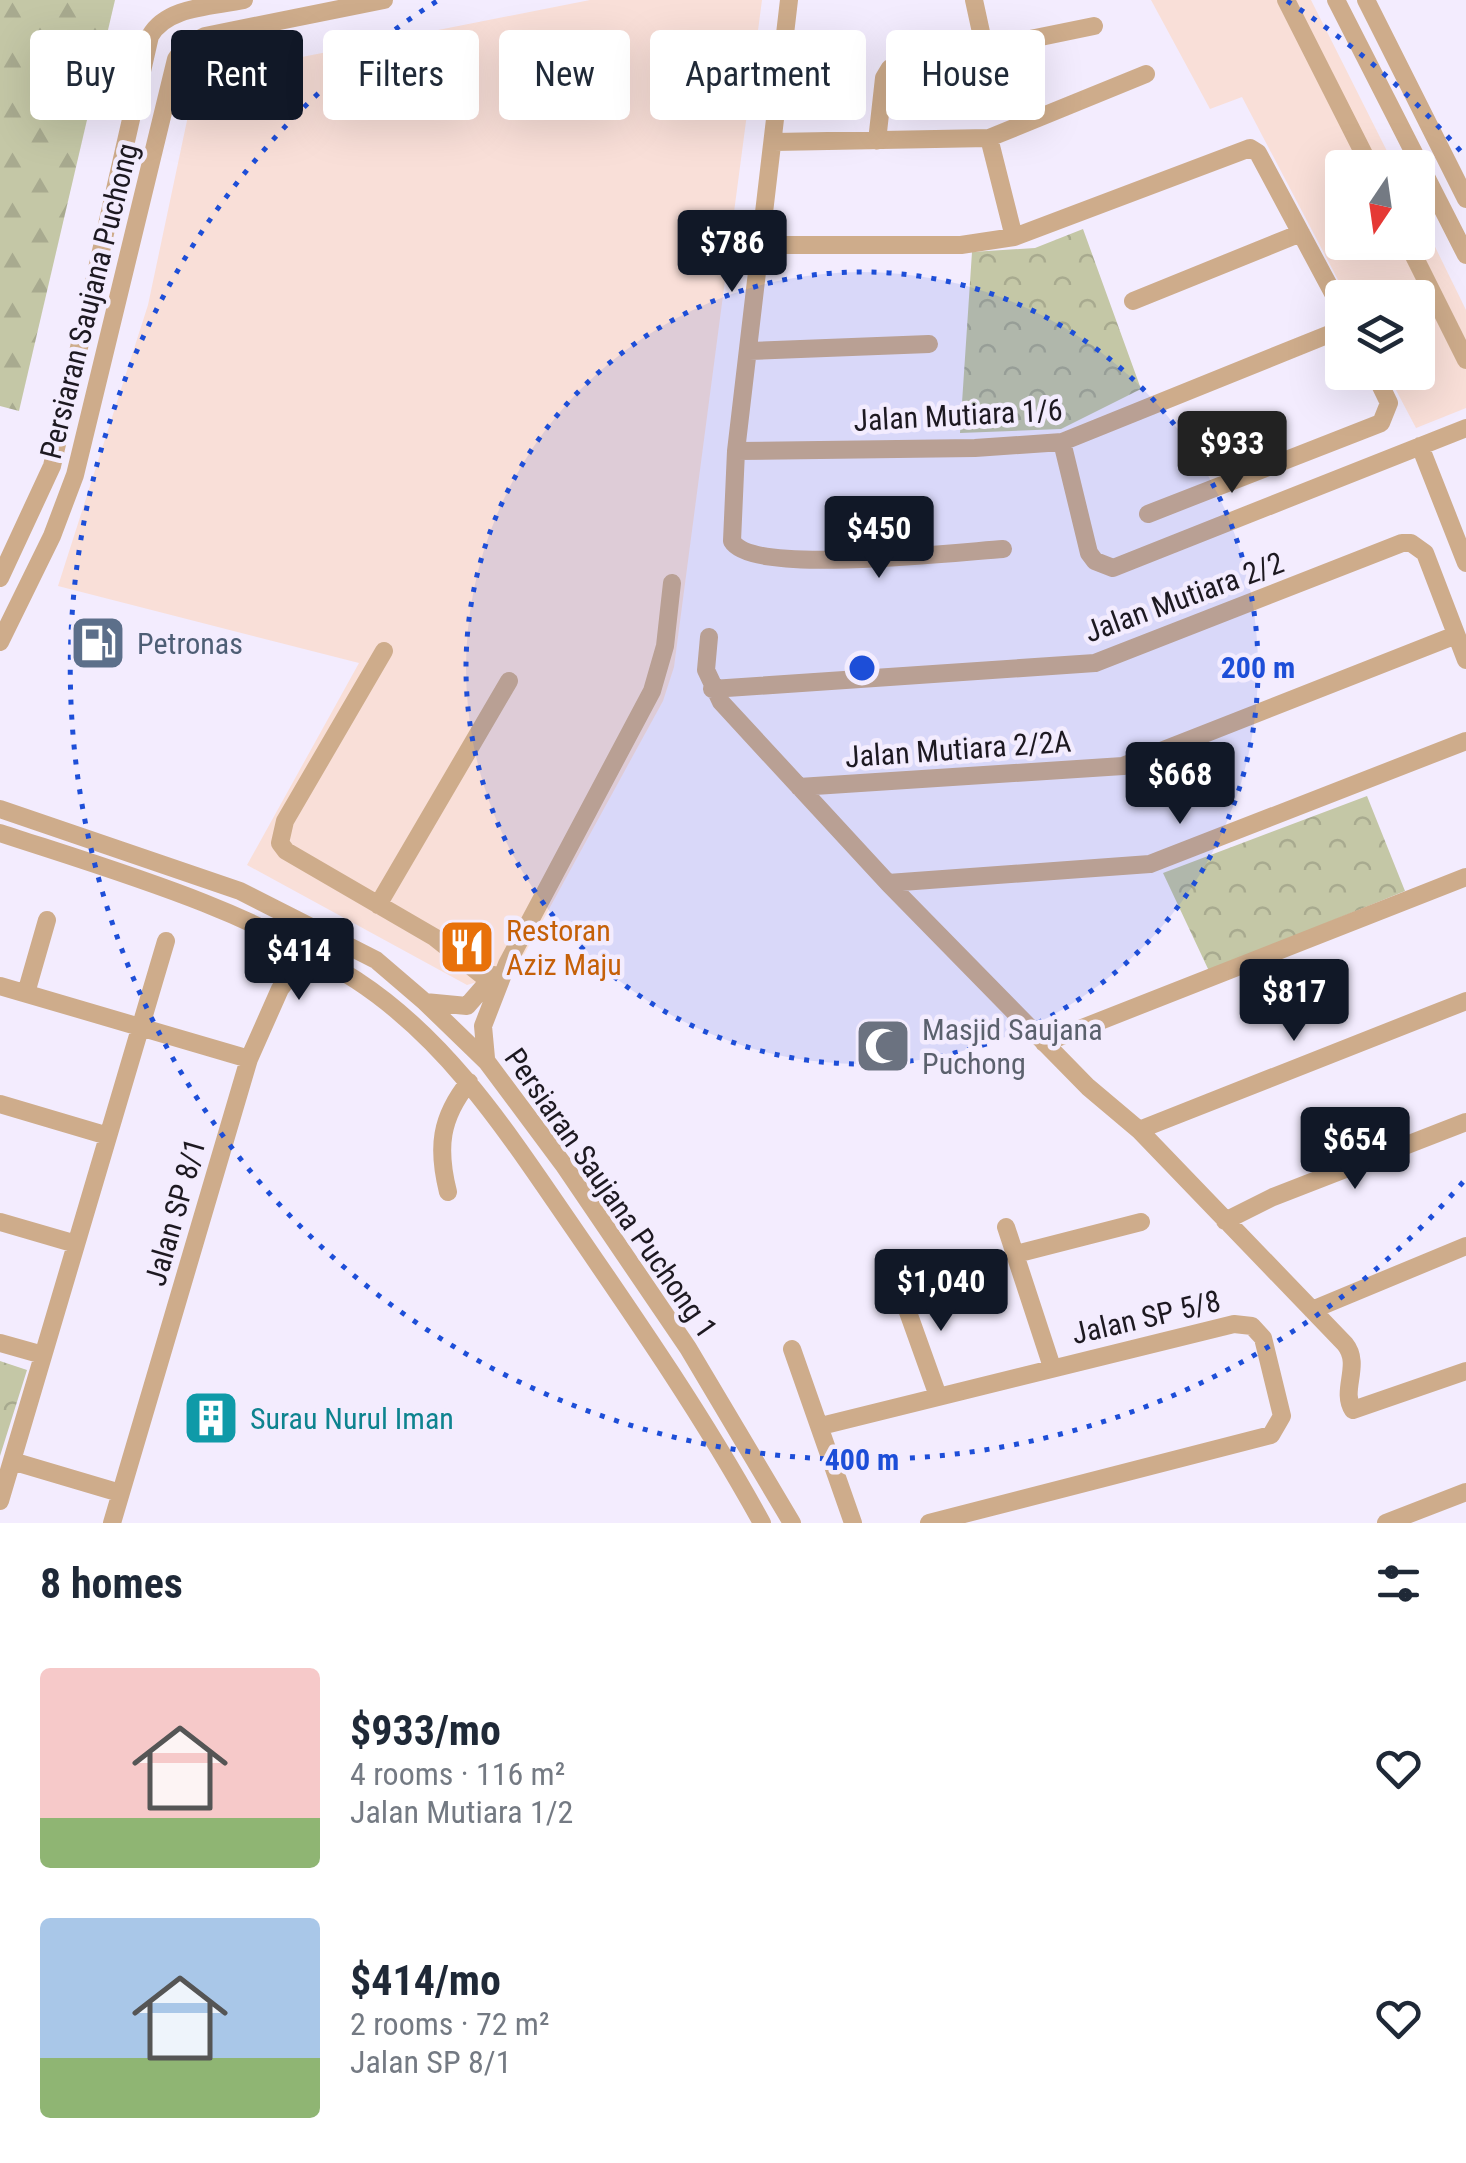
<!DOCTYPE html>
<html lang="en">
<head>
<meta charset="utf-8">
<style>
  :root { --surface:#fff; --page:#f2f2f3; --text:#1f2937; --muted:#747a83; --accent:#111827 }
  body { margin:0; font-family:"Roboto Condensed",sans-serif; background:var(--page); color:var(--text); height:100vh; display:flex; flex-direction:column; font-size:38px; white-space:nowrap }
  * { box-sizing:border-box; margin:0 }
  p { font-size:32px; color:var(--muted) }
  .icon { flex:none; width:55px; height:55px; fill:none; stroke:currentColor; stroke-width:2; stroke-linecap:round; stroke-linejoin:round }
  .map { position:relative; height:1523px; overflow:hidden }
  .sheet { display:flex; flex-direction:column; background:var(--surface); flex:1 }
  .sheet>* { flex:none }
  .hud { position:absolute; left:30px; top:30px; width:1408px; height:90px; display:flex; gap:20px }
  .needle { width:65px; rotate:193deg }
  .controls { position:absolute; left:1325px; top:150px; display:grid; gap:20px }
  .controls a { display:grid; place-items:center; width:110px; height:110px; border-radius:10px; background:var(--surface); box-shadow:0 10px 40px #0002; font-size:50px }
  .price { position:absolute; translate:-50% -85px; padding:0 22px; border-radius:10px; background:var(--accent); color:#fff; font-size:32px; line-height:65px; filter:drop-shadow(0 2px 5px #0008) }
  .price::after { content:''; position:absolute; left:50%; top:60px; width:30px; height:22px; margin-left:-15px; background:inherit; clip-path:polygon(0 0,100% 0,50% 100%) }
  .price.active { background:#222; color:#fff }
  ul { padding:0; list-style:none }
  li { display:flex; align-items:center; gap:30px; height:250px; padding:0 40px }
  li span { display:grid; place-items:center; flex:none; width:280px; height:200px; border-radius:10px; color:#555 }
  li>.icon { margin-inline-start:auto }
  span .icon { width:120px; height:120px; fill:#fffc; stroke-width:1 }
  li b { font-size:42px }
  h2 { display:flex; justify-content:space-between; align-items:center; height:120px; padding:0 40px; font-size:42px }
  .tag { padding:0 35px; border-radius:10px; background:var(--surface); box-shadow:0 10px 40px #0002; font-size:35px; line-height:90px }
  .tag.active { background:var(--accent); color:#fff }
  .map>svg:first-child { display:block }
  .commercial { fill:#f9dfd8 }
  .forest { fill:url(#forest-firs) }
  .park { fill:url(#park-crowns) }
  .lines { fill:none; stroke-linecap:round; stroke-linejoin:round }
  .minor { stroke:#ceac8b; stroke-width:18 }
  .ring { fill:none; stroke:#1d4ed8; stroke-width:5; stroke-dasharray:5 10 }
  .labels { text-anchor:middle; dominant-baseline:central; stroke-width:9; stroke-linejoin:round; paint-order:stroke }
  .street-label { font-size:30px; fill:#1d1921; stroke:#f3ecfe }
  .service-label { font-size:30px; fill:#4e5e75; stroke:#f3ecfe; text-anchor:start }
  .food-label { font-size:30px; fill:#c56008; stroke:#f3ecfe; text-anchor:start }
  .worship-label { font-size:30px; fill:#5b616d; stroke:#f3ecfe; text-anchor:start }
  .culture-label { font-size:30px; fill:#0d838f; stroke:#f3ecfe; text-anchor:start }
  .centre { fill:#1d4ed8; stroke:#f3ecfe; stroke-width:5 }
  .ring-label { font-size:30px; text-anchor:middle; font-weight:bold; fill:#1d4ed8; stroke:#f3ecfe; stroke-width:9; stroke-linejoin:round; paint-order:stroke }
</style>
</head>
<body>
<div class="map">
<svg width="1466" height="1523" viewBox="0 0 1466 1523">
  <defs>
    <pattern id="forest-firs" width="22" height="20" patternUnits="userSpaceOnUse" patternTransform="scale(2.5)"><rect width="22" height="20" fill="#c4c7a6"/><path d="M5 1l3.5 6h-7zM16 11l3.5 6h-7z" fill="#a8aa8f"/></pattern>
    <pattern id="park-crowns" width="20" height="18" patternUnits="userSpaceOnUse" patternTransform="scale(2.5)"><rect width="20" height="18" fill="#c4c7a6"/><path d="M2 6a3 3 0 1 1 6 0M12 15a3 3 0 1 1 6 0" fill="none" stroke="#a8aa8f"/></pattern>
  </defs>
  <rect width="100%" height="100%" fill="#f3ecfe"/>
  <path class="commercial" d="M590 0H762L674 667 663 701 515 971 467 985 247 865 359 663 58 586 148 305 196 78Z
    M1151 0H1311L1395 167 1342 168V242H1418V212L1466 310V408L1416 428 1387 373 1418 372V298L1347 297 1242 97 1210 109Z"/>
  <path class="forest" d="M0 0H115L19 411 0 406Z"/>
  <path class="park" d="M1083 229 1141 389 1061 429 960 433 972 252 1035 248Z
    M1367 796 1405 891 1209 971 1163 873Z
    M0 1361 27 1370 0 1456Z"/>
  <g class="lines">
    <path class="minor" d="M789 0 736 451 732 541C752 576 959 552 1003 549
      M974 0 984 46
      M1286 0 1371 168
      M1336 0 1466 255
      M1366 0 1466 199
      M989 138 1014 237
      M877 141 884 78 890 68 1094 26
      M774 142 989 138 1146 74
      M1407 242 1466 360
      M762 245H961L1014 237 1250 148 1258 153 1342 310
      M1133 301 1301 233
      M749 351 929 344
      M1062 442 1089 553 1095 561 1113 568 1466 428
      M1420 446 1466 563
      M736 451 975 448 1062 442 1342 329
      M1148 514 1381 423 1389 403 1374 372
      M0 578 52 466 150 36C167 6 212 7 244 0
      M709 637 706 670 721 702 888 883 1088 1087 1139 1130 1345 1344C1362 1365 1340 1390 1353 1410L1466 1371
      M0 642 52 536 75 475 176 59 185 46 205 36 384 0
      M384 651 285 821 280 843 286 851 434 937 488 980
      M712 689 1095 663 1402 543H1411L1425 553 1466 660
      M799 787 1123 766 1456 635
      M0 809 240 891 376 960 425 1002 487 1062 563 1164 688 1348 792 1523
      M0 833C122 873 248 909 356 980 451 1042 511 1138 574 1229 640 1325 706 1421 762 1523
      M888 883 1150 864 1466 741
      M378 905 509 681
      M0 986 249 1059
      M26 993 47 920
      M425 1002 467 1006 494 975
      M1044 1043 1466 877
      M486 1058 483 1026 507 964 652 691 665 646 672 583
      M0 1104 108 1136
      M1139 1130 1466 1001
      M448 1192C437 1148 440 1118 469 1082
      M1225 1221 1273 1197 1466 1122
      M0 1222 76 1244
      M1006 1227 1052 1367
      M1016 1254 1141 1222
      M899 1287 938 1396
      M1312 1310 1466 1246
      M0 1343 43 1355
      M792 1349 853 1523
      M821 1426 1234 1324 1252 1326 1263 1338 1282 1416 1271 1435 929 1523
      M12 1461 120 1493
      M0 1501 166 941
      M112 1523 249 1059 280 989 316 942
      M1386 1523 1466 1492"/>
  </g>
  <circle cx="862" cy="668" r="396" fill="#1d4ed8" fill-opacity=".12"/>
  <g class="ring">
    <circle cx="862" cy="668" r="396"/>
    <path d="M1463 1182A791 791 0 1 1 437 1M1287 1A791 791 0 0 1 1463 154"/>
  </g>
  <defs>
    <g id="fuel-square" transform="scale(2.875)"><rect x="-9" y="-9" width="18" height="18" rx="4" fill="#5c6f8a" stroke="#f3ecfe"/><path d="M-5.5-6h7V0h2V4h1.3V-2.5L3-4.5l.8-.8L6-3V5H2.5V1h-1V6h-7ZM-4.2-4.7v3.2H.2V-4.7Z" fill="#fff"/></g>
    <g id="restaurant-square" transform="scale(2.875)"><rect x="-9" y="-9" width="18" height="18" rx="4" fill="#e8710a" stroke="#f3ecfe"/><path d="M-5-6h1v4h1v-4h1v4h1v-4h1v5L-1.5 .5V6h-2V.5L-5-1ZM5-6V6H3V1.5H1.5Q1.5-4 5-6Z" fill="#fff"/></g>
    <g id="mosque-square" transform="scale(2.875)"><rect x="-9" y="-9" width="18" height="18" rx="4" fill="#6b7280" stroke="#f3ecfe"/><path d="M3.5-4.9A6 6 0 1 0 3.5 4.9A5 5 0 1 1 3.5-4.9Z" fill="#fff"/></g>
    <g id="building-square" transform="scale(2.875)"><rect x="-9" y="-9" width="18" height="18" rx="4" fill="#0f9aa8" stroke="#f3ecfe"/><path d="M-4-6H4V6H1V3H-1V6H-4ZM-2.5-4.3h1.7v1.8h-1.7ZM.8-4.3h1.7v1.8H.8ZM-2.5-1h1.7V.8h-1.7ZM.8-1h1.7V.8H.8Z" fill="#fff"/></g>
  </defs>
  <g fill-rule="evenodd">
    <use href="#fuel-square" x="98" y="643"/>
    <use href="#restaurant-square" x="467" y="947"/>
    <use href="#mosque-square" x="883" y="1046"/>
    <use href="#building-square" x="211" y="1418"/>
  </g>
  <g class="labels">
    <g class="street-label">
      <text transform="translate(89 301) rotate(-76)">Persiaran Saujana Puchong</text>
      <text transform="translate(958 415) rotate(-3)">Jalan Mutiara 1/6</text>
      <text transform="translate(1184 597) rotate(-20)">Jalan Mutiara 2/2</text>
      <text transform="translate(958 749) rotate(-4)">Jalan Mutiara 2/2A</text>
      <text transform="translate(611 1193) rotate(55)">Persiaran Saujana Puchong 1</text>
      <text transform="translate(175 1212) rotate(-74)">Jalan SP 8/1</text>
      <text transform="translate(1146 1317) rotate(-13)">Jalan SP 5/8</text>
    </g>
    <g class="service-label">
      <text x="137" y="643">Petronas</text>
    </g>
    <g class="food-label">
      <text x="506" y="930">Restoran<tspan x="506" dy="34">Aziz Maju</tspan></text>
    </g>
    <g class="worship-label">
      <text x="922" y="1029">Masjid Saujana<tspan x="922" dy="34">Puchong</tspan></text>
    </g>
    <g class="culture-label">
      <text x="250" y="1418">Surau Nurul Iman</text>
    </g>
  </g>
  <circle cx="862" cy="668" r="15" class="centre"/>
  <g class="ring-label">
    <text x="1258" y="678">200 m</text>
    <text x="862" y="1470">400 m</text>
  </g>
</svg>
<div class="controls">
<a><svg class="needle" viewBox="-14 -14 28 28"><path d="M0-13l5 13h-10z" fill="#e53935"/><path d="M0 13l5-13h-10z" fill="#747a83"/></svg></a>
<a><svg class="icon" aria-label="layers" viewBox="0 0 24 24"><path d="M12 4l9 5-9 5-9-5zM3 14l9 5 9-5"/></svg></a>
</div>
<b class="price" style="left:732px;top:295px">$786</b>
<b class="price active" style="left:1232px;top:496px">$933</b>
<b class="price" style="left:879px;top:581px">$450</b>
<b class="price" style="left:1180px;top:827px">$668</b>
<b class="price" style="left:299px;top:1003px">$414</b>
<b class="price" style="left:1294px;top:1044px">$817</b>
<b class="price" style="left:1355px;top:1192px">$654</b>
<b class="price" style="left:941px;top:1334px">$1,040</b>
<div class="hud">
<a class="tag">Buy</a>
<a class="tag active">Rent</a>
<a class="tag">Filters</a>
<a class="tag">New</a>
<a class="tag">Apartment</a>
<a class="tag">House</a>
</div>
</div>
<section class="sheet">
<h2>8 homes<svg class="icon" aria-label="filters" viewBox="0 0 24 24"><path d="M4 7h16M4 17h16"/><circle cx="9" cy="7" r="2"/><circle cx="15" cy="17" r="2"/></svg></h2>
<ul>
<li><span style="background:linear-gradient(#f6c9c9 75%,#8fb573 0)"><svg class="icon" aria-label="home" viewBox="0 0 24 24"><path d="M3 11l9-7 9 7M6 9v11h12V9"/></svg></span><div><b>$933/mo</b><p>4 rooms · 116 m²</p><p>Jalan Mutiara 1/2</p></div><svg class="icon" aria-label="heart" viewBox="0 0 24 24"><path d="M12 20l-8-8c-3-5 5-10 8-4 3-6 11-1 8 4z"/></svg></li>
<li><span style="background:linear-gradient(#a9c7e8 70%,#8fb573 0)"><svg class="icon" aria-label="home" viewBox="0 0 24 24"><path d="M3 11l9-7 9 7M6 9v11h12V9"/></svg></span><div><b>$414/mo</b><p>2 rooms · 72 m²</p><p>Jalan SP 8/1</p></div><svg class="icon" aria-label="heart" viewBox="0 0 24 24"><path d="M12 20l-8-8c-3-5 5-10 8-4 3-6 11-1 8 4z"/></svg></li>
</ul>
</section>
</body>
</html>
